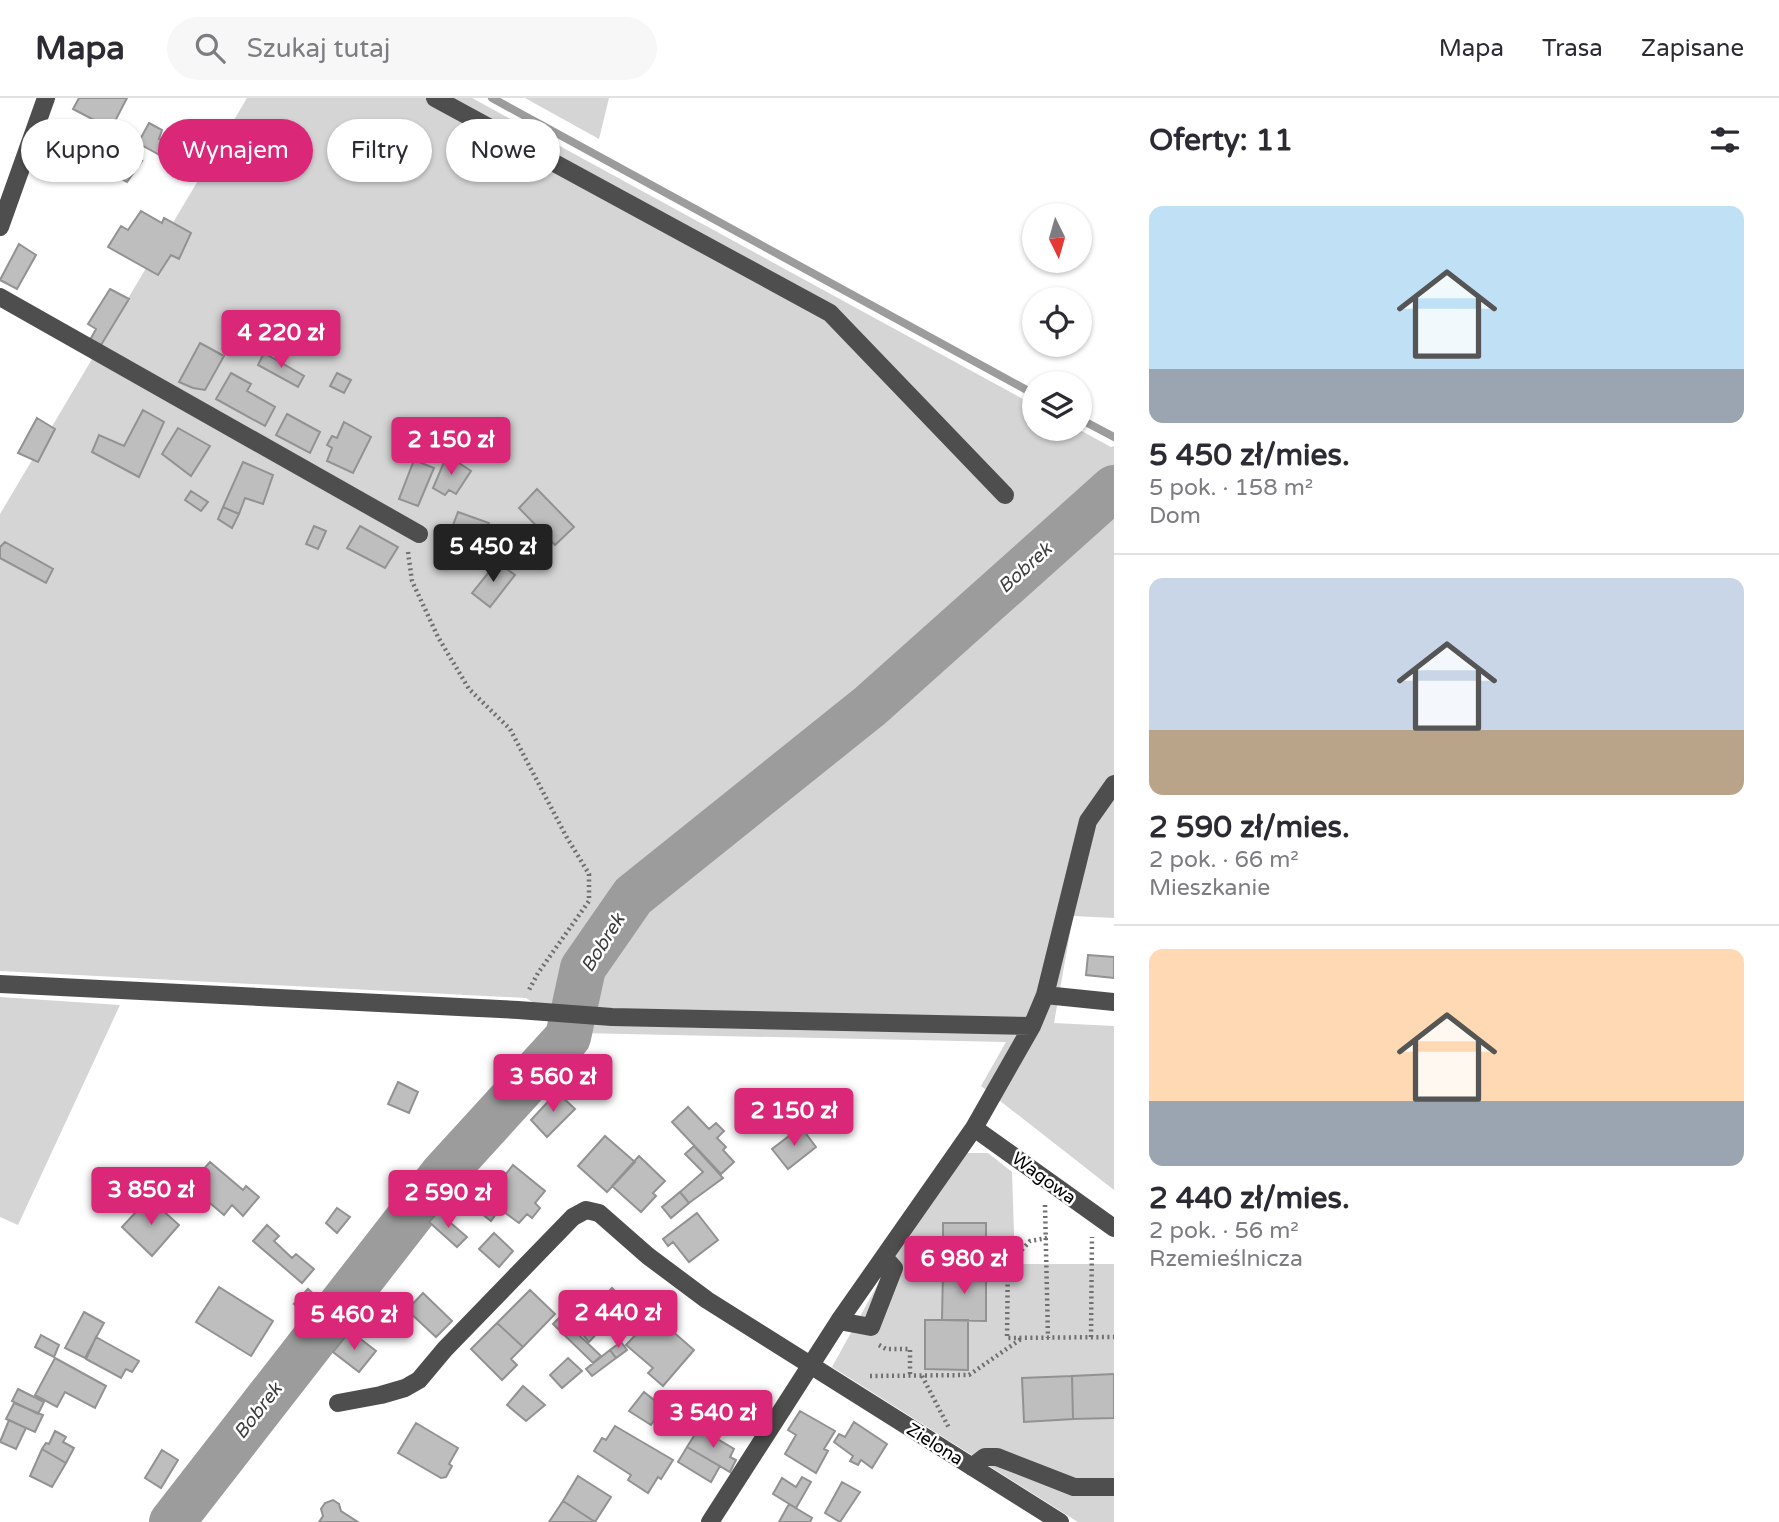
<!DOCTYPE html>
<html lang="pl">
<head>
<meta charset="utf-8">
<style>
  :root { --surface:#fff; --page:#f7f7f7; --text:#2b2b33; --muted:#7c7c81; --line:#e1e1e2; --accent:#db2777 }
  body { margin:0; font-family:"Varela Round",sans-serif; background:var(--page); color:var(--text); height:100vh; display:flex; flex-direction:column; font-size:26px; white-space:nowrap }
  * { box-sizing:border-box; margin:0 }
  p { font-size:23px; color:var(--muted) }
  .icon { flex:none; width:38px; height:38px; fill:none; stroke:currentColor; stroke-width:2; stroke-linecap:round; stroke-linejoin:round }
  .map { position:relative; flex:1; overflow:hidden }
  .side { display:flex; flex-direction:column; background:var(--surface); width:665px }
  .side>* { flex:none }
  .guide { position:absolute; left:21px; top:21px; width:665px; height:63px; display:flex; gap:14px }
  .needle { width:46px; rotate:175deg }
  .tools { position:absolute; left:1022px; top:105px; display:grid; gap:14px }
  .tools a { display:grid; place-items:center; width:70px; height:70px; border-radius:50%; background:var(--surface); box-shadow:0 2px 5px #0004; font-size:35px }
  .price { position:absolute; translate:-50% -60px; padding:0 16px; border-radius:7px; background:var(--accent); color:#fff; font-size:23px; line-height:46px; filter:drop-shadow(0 2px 4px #0008) }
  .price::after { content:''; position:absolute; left:50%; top:42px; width:21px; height:16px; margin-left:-10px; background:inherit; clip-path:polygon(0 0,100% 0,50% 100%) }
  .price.on { background:#222; color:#fff }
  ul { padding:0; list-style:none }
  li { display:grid; align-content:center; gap:14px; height:371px; padding:0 35px }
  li+li { border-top:2px solid var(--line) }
  li span { display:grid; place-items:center; height:217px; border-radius:14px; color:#555 }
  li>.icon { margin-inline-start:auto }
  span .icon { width:126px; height:126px; fill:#fffc; stroke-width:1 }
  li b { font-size:30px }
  h2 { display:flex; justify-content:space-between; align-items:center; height:84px; padding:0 35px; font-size:30px }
  .tag { padding:0 24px; border-radius:32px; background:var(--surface); box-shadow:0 2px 5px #0004; font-size:24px; line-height:63px }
  .tag.on { background:var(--accent); color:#fff }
  header { display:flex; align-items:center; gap:42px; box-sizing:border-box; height:98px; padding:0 35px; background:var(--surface); border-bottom:2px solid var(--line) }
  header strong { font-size:33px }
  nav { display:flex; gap:38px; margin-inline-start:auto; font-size:24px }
  .search { width:490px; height:63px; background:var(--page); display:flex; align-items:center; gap:18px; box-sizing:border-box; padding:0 24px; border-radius:38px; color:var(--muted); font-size:26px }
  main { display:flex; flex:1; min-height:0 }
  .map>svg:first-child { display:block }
  .green { fill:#d5d5d5 }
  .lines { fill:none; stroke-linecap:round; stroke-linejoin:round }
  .stream { stroke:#9c9c9c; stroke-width:8 }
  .river { stroke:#9c9c9c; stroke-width:46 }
  .building { fill:#bebebe; stroke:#929292; stroke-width:2 }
  .path { stroke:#707070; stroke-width:4.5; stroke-dasharray:2 3.5; stroke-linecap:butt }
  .minor { stroke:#4e4e4e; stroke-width:18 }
  .labels { text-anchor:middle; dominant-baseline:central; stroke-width:5; stroke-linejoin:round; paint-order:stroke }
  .street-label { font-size:18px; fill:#000; stroke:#fff }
  .water-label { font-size:19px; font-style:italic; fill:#3d3d3d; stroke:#fff }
</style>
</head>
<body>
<header>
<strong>Mapa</strong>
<div class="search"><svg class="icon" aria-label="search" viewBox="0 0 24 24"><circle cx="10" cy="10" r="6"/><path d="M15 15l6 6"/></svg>Szukaj tutaj</div>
<nav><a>Mapa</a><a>Trasa</a><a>Zapisane</a></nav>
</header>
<main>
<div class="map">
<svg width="1114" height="1424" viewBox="0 0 1114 1424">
  <rect width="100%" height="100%" fill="#fff"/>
  <path class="green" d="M247 0H472L1034 307V331H1078L1111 349 1114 348V820L1073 818 1054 925 1114 928V1092L981 988 1006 944 580 935 526 900 0 873V416Z
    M525 0H609L599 41Z
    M0 899 120 907 18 1127 0 1119Z
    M961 1055H988L1012 1074 1015 1166H1114V1424H1078L832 1269 884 1175Z"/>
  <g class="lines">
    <path class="stream" d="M492 0 1034 296
      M1080 321 1114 339"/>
    <path class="river" d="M172 1424 442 1077 568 939 583 870 633 798 870 608 1114 390"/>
  </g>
  <path class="building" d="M79 0H127L111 31 73 11Z
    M149 25 162 32 159 41 172 48 165 60 138 45Z
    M85 34 126 57 142 63 127 84 75 54Z
    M141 113 162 125 164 120 191 135 179 161 171 157 158 177 108 149 121 128 128 132Z
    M19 146 36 157 17 191 0 182Z
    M110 191 129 201 101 247 90 242 96 231 88 226Z
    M200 245 224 258 205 292 193 290 179 284Z
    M264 255 304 278 298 289 258 267Z
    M231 275 251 286 247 293 275 309 265 328 216 301Z
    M337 275 351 282 344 295 330 288Z
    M143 312 164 324 139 379 92 354 99 337 124 348Z
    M287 316 320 334 310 355 276 337Z
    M37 320 55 331 38 364 18 355Z
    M344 324 371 339 353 375 327 363 332 350 327 347 332 338 337 340Z
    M464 325 480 332 469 360 452 353Z
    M178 330 210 348 191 378 162 356Z
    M447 357 471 373 456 396 449 392 445 397 433 390Z
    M414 362 434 370 418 408 399 401Z
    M243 364 273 377 263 406 245 400 239 416 223 409Z
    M537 391 574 429 555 447 519 410Z
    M191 393 208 404 201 413 185 402Z
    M223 409 239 416 232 430 218 421Z
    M458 414 489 425 479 447 450 435Z
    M492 427 505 433 495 453 483 448Z
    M314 428 326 433 318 451 306 446Z
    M360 428 398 449 385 470 347 450Z
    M5 444 53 471 46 485 0 460V449Z
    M497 464 515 477 490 509 472 495Z
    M1088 857 1114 859V880L1086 877Z
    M398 984 418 994 409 1015 388 1006Z
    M557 994 575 1011 547 1039 531 1022Z
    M688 1009 709 1031 716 1025 724 1033 717 1040 726 1049 723 1052 734 1064 721 1076 672 1024Z
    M801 1029 816 1049 788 1071 772 1051Z
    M605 1038 635 1064 607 1094 578 1068Z
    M694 1048 723 1080 689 1105 680 1094 703 1074 685 1056Z
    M639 1058 665 1083 653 1095 656 1098 641 1114 612 1088Z
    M210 1064 243 1092 246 1088 259 1099 243 1118 232 1107 224 1117 204 1100 202 1102 187 1090Z
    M513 1067 545 1093 535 1105 540 1110 532 1120 527 1116 519 1125 500 1111 496 1116 482 1106Z
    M680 1094 689 1105 671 1120 662 1109Z
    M149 1100 179 1127 152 1158 122 1129Z
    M477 1101 496 1116 491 1123 472 1108Z
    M337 1110 350 1119 337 1135 326 1125Z
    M438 1114 467 1139 457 1149 429 1124Z
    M697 1115 718 1142 689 1164 673 1144 668 1148 663 1141Z
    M943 1125H986V1173H943Z
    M267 1127 279 1138 274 1143 292 1160 296 1156 314 1171 302 1185 253 1143Z
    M494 1135 513 1153 499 1169 479 1151Z
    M943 1173H986V1223L942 1222Z
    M219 1189 273 1223 251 1258 196 1224Z
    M612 1190 631 1209 616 1225 611 1220 589 1244 566 1217 586 1196 597 1206Z
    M308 1191 319 1201 306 1216 294 1206Z
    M530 1192 555 1216 523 1249 497 1225Z
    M423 1195 452 1223 436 1239 407 1212Z
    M84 1214 104 1225 85 1260 65 1250Z
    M654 1217 694 1252 663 1288 648 1275 653 1270 626 1247Z
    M560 1219 601 1258 593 1265 553 1226Z
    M925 1222H968V1272L925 1271Z
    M497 1225 523 1249 511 1261 517 1267 502 1282 471 1251Z
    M350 1233 376 1253 359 1274 333 1254Z
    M41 1237 59 1247 54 1259 35 1249Z
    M96 1239 139 1263 132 1274 126 1271 121 1280 86 1261Z
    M621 1244 627 1252 616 1260 610 1252Z
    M610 1252 616 1260 592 1278 586 1271Z
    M55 1260 106 1288 95 1310 65 1294 57 1309 35 1297Z
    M568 1260 582 1273 562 1290 550 1277Z
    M1114 1276V1320L1073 1321 1072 1278Z
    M1072 1278 1073 1321 1024 1324 1022 1280Z
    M523 1288 545 1307 526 1323 507 1307Z
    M18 1291 44 1304 38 1316 12 1303Z
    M644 1294 663 1309 651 1327 629 1313Z
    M14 1305 43 1317 35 1334 6 1321Z
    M800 1313 835 1333 824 1351 828 1353 816 1375 785 1356 796 1337 788 1332Z
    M9 1322 26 1330 16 1351 0 1344Z
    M854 1324 887 1346 872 1370 861 1362 858 1367 850 1363 853 1358 834 1344 839 1336 845 1339Z
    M416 1325 458 1350 449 1366 452 1368 446 1379 441 1380 398 1355Z
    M615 1328 673 1362 661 1381 658 1379 648 1395 628 1382 631 1377 594 1353 602 1340 606 1342Z
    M699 1330 734 1351 730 1359 736 1362 730 1374 687 1349Z
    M55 1333 66 1339 63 1344 74 1350 66 1365 42 1351 46 1345 49 1346Z
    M687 1349 720 1368 711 1384 678 1364Z
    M42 1351 66 1365 52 1389 30 1378Z
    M162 1352 178 1362 161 1390 145 1380Z
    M578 1378 611 1399 595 1424 563 1403Z
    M802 1379 811 1384 796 1410 773 1396 782 1380 796 1389Z
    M842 1384 860 1394 840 1424 825 1415Z
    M333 1402 339 1406 341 1413 358 1424H319L323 1418 321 1411 325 1405Z
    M563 1403 595 1424H549Z
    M789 1406 812 1420 810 1424H779Z"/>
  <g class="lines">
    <path class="path" d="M408 454 412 483 438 539 469 591 510 631 566 738 589 776V803L538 875 529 892
      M1045 1107 1048 1240
      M1047 1140 1030 1143 1019 1155 1008 1154 1007 1240 1114 1239
      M1091 1239 1092 1139
      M879 1247 886 1251H910V1278
      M870 1278 969 1277 1021 1241
      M922 1278 949 1330"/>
    <path class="minor" d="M435 0 830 215 1005 397
      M0 129 46 0
      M0 199 419 436
      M0 886 518 912 612 919 1032 928
      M1045 897 1114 904
      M974 1030 1114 1130
      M839 1223 871 1229 894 1170 884 1159
      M338 1305 381 1297 405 1290 419 1282 445 1251 573 1119 586 1112 599 1115 648 1158 707 1202 1060 1424
      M972 1369 985 1359H997L1074 1389H1114
      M710 1424 839 1223 974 1030 1032 928 1045 897 1088 723 1114 686"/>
  </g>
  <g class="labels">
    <g class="street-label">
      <text transform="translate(1044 1080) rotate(36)">Wagowa</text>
      <text transform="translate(935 1346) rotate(32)">Zielona</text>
    </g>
    <g class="water-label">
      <text transform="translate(1025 470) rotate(-42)">Bobrek</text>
      <text transform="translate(603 845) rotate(-58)">Bobrek</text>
      <text transform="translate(258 1313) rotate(-52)">Bobrek</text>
    </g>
  </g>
</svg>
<div class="tools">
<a><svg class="needle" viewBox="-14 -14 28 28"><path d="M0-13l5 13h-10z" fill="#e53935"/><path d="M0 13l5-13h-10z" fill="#7c7c81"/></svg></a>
<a><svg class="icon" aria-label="locate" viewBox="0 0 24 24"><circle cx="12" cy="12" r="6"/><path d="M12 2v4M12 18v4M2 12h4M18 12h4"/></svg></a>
<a><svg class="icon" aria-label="layers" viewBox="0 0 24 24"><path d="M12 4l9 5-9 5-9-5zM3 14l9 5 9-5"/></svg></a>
</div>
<b class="price" style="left:281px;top:272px">4 220 zł</b>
<b class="price" style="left:451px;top:379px">2 150 zł</b>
<b class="price on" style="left:493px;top:486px">5 450 zł</b>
<b class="price" style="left:553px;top:1016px">3 560 zł</b>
<b class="price" style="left:794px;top:1050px">2 150 zł</b>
<b class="price" style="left:151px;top:1129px">3 850 zł</b>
<b class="price" style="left:448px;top:1132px">2 590 zł</b>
<b class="price" style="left:964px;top:1198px">6 980 zł</b>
<b class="price" style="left:618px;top:1252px">2 440 zł</b>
<b class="price" style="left:354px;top:1254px">5 460 zł</b>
<b class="price" style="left:713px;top:1352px">3 540 zł</b>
<div class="guide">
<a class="tag">Kupno</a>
<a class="tag on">Wynajem</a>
<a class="tag">Filtry</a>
<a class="tag">Nowe</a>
</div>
</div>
<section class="side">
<h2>Oferty: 11<svg class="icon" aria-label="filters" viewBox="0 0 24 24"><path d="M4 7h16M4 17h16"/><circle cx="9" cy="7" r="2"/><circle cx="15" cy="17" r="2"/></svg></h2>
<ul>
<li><span style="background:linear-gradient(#bfe0f5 75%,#9aa5b1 0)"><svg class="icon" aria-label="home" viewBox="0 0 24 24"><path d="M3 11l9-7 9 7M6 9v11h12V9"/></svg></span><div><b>5 450 zł/mies.</b><p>5 pok. · 158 m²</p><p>Dom</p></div></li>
<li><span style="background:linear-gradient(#c9d6e8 70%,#b9a48a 0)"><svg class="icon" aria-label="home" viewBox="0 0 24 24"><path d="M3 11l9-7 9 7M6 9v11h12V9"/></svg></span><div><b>2 590 zł/mies.</b><p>2 pok. · 66 m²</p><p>Mieszkanie</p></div></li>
<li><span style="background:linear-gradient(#ffd9b3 70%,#9aa5b1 0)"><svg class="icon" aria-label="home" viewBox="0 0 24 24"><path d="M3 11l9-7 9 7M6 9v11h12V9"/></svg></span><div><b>2 440 zł/mies.</b><p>2 pok. · 56 m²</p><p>Rzemieślnicza</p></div></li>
</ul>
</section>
</main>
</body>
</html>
